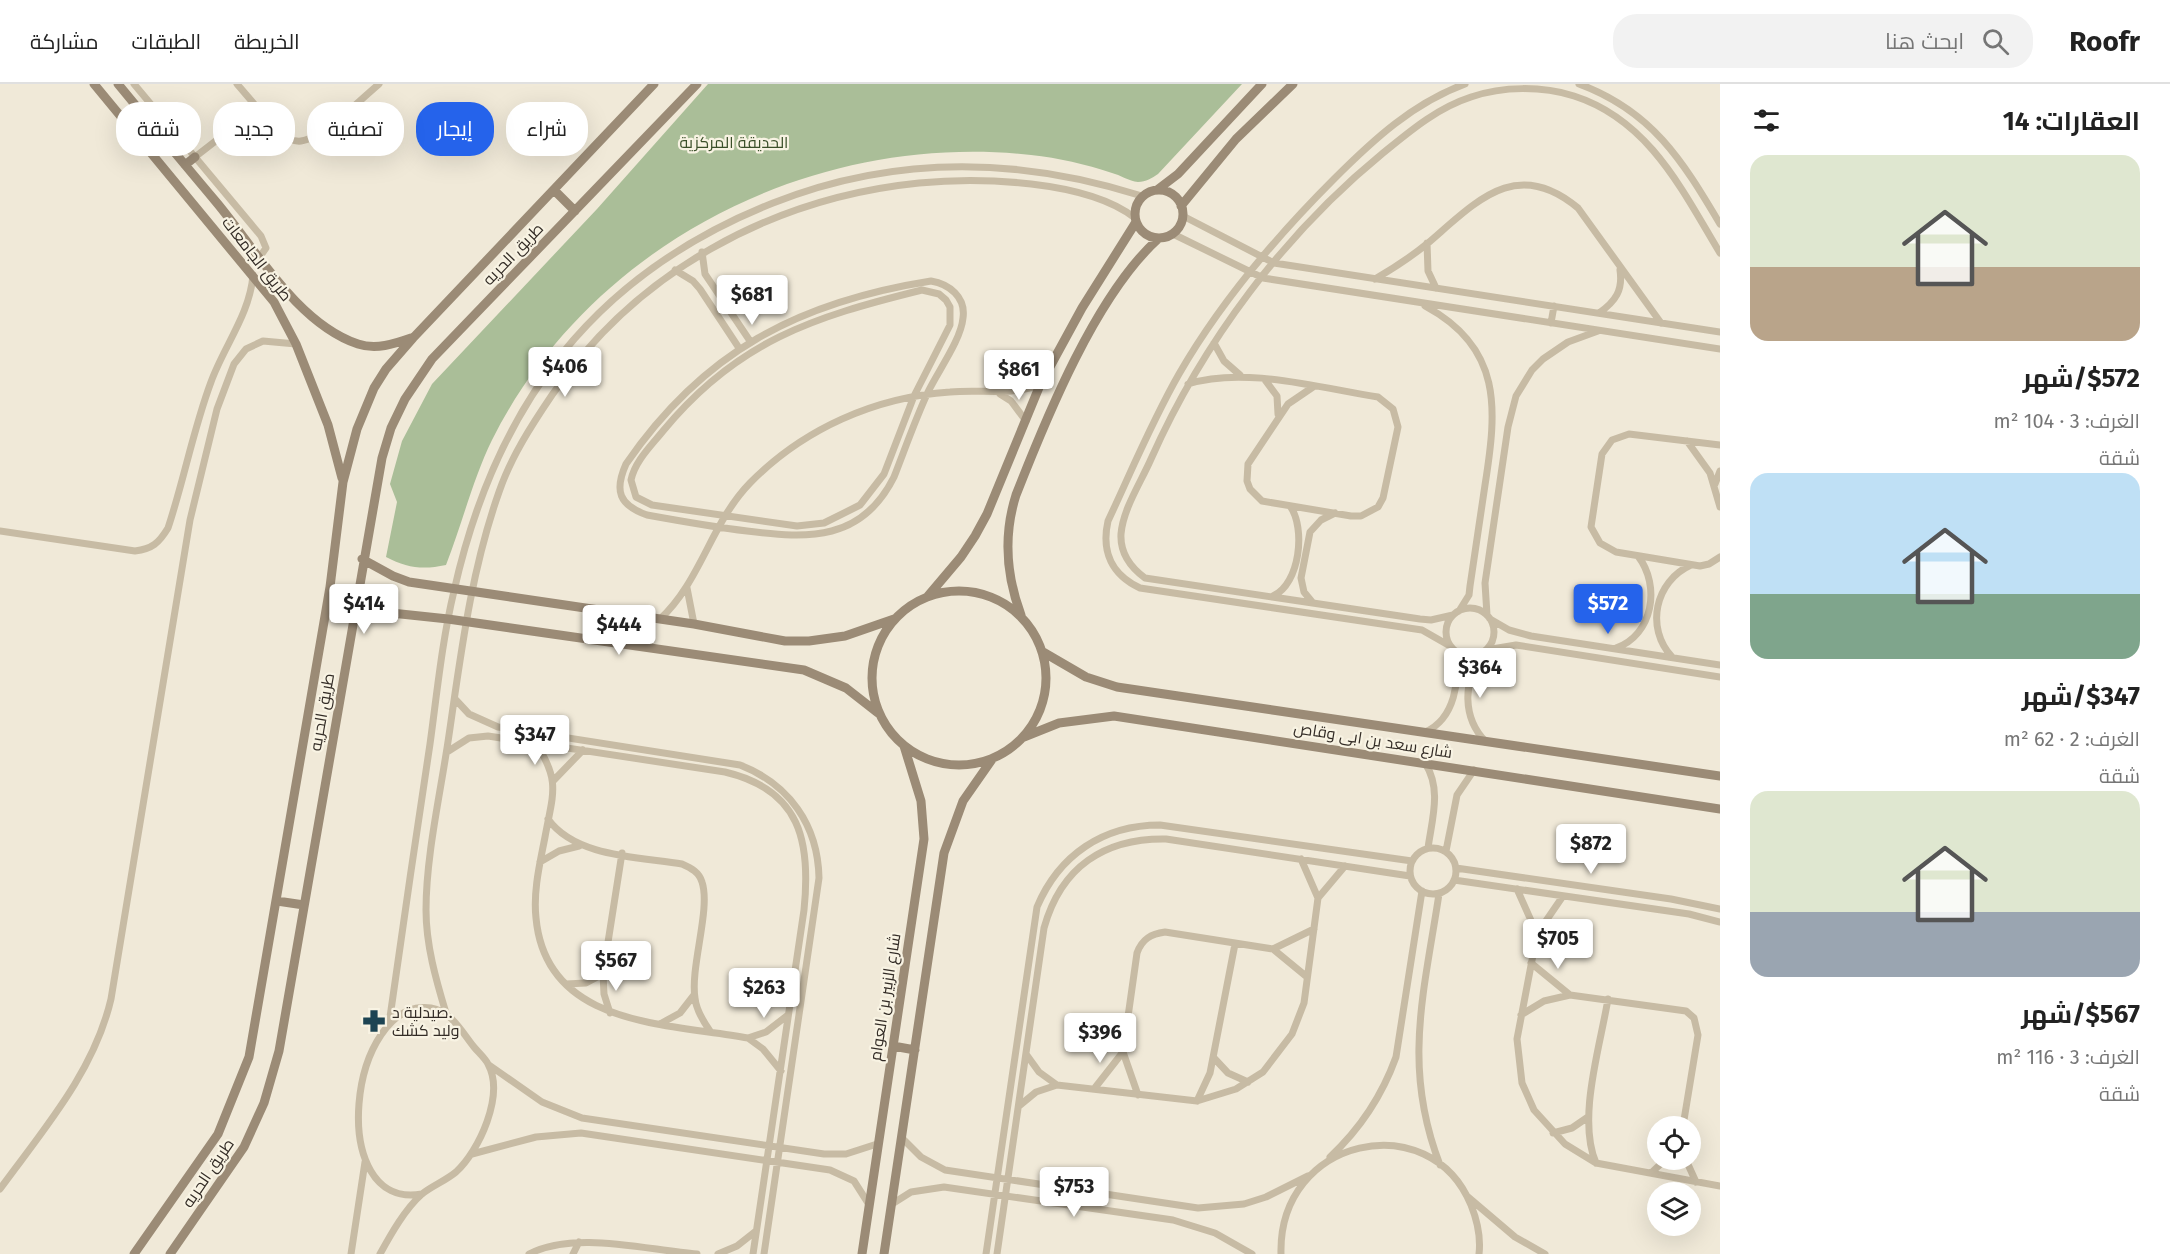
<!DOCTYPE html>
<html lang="ar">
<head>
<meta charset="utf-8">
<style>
  :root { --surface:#fff; --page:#f2f2f2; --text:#222; --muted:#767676; --line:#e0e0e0; --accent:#2563eb }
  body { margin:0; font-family:"Fira Sans",Cairo,sans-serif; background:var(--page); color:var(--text); direction:rtl; height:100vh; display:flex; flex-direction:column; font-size:22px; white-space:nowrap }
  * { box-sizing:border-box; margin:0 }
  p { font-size:20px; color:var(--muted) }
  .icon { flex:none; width:33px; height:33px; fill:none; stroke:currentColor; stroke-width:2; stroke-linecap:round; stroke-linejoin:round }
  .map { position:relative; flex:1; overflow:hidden; direction:ltr }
  .details { display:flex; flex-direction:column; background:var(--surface); width:450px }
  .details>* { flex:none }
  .banner { position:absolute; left:18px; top:18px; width:570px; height:54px; direction:rtl; display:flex; gap:12px }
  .buttons { position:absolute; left:1647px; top:1032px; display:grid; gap:12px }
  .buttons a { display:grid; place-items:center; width:54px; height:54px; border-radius:50%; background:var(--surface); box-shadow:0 6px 24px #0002; font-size:30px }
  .price { position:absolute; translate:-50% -51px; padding:0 14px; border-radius:6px; background:#fff; color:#222; font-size:20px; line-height:39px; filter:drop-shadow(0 2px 3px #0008) }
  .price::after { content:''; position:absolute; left:50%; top:36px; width:18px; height:14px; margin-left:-9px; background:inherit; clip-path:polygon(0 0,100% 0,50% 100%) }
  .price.on { background:var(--accent); color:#fff }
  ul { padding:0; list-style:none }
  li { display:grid; align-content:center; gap:12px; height:318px; padding:0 30px }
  li span { display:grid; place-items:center; height:186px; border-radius:18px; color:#555 }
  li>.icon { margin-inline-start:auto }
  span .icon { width:108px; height:108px; fill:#fffc; stroke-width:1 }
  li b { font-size:26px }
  h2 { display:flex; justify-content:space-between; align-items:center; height:72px; padding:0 30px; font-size:26px }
  .chip { padding:0 21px; border-radius:24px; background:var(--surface); box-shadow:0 6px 24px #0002; font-size:21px; line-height:54px }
  .chip.on { background:var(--accent); color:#fff }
  header { display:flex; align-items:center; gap:36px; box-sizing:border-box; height:84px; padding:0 30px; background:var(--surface); border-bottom:2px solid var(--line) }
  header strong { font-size:28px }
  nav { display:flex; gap:33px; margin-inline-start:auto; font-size:21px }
  .search { width:420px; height:54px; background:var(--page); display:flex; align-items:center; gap:15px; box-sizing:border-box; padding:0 21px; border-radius:24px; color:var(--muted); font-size:22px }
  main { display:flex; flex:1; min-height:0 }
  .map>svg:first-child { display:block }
  .green { fill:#aabe98 }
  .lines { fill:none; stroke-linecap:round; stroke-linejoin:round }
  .street { stroke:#c7bba4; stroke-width:7 }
  .secondary { stroke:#9b8b76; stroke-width:9 }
  .labels { text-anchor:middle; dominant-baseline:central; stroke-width:4.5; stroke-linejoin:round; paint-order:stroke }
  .park-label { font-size:16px; fill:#3b502a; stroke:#f8f3e3 }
  .street-label { font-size:16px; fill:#332c26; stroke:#f8f3e3 }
  .poi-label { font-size:16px; fill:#332c26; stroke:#f8f3e3; text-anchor:start }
</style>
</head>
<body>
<header>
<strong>Roofr</strong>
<div class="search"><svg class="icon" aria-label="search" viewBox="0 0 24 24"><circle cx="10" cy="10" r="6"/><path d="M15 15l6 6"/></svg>ابحث هنا</div>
<nav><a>الخريطة</a><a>الطبقات</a><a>مشاركة</a></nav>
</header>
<main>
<section class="details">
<h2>العقارات: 14<svg class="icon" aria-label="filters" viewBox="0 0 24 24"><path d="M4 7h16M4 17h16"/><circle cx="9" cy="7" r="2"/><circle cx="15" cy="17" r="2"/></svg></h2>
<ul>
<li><span style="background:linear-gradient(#dfe7d0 60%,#b9a48a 0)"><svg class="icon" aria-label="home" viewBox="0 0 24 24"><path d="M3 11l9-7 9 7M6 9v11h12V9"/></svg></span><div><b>$572/شهر</b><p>الغرف: 3 · 104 m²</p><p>شقة</p></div></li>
<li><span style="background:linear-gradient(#bfe0f5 65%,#7fa58c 0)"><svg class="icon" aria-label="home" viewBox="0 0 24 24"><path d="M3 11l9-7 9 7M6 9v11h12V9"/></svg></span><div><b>$347/شهر</b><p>الغرف: 2 · 62 m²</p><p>شقة</p></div></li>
<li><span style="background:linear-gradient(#dfe7d0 65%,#9aa5b1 0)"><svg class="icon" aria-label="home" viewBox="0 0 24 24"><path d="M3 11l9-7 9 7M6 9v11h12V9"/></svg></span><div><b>$567/شهر</b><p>الغرف: 3 · 116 m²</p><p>شقة</p></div></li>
</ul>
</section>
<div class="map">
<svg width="1720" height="1170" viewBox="0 0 1720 1170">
  <rect width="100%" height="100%" fill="#f0e9d8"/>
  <path class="green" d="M708 0H1242L1158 90C1152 94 1146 98 1138 98 1129 97 1120 91 1112 89 1085 80 1059 74 1031 71 814 47 591 159 492 356 473 395 462 440 446 481 423 486 407 484 386 473L397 418 390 400 402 357 432 300 597 125Z"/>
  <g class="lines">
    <path class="street" d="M134 0 261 152 266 164 259 174
      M237 0 279 49C286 54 293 58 301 57 323 54 361 15 379 0
      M1579 0C1652 27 1682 76 1720 140
      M195 73 258 24
      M1183 132 1274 179 1720 248
      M1173 150 1263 194 1720 265
      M1427 159 1428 187 1436 204
      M702 168 705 190 750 257
      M675 186 693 197 700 205 739 264
      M1375 195C1394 184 1411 173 1428 159 1476 118 1516 72 1578 124L1661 239
      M931 197C949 200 966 213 963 234 961 256 938 287 928 308 915 336 905 365 894 393 862 457 809 455 747 447 713 443 680 437 647 431 619 421 614 407 626 380 703 268 798 218 931 197Z
      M922 206 939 210 946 216 950 223V241L914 312 884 390 860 421 824 439 797 442 652 421 636 413 631 396C635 377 651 362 663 347 737 257 813 233 922 206Z
      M1425 222C1503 264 1497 325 1485 401 1480 435 1475 468 1470 502L1469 511 1459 527
      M1599 229C1616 217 1623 206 1620 186
      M1551 239 1554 222
      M1214 259 1224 277 1240 291
      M1265 296 1277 312 1278 330
      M1188 300C1244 282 1320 304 1378 313L1393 325 1398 343 1383 414 1378 423 1361 432H1351L1262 417 1250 405 1247 397 1248 380 1288 320 1313 303
      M1000 310 1011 317 1026 337
      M1687 357 1710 389 1720 423
      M1720 361 1629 350 1612 356 1602 370 1591 443 1600 459 1616 468 1700 482 1709 480 1720 473
      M1715 400 1720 387
      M0 447 135 467C152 465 159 459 168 444 184 396 193 346 211 298 224 262 250 230 253 191
      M687 504 694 540
      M1273 512C1300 500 1306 444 1290 422
      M1313 519 1304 508 1301 494 1310 448 1321 436 1335 429
      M1446 548a24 24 0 1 1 48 0a24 24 0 1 1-48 0Z
      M1453 531 1431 536 1420 535 1145 494C1130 483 1120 469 1121 450 1123 425 1141 398 1151 375 1203 258 1284 150 1383 69 1410 47 1437 24 1471 13 1503 2 1542 2 1574 12 1649 36 1682 106 1720 169
      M1487 531 1485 499 1508 343 1516 312 1532 286 1543 275 1568 258 1598 247
      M660 535C701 497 711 439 750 399 803 345 875 313 950 308 982 305 1010 312 1040 301
      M1490 535 1509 546 1531 552 1720 581
      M1450 562 1422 546 1140 504C1112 491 1101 468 1108 437 1131 388 1152 337 1179 290 1221 217 1275 154 1334 95 1373 56 1413 19 1465 0
      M1616 564C1653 551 1661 502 1638 472
      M1486 566 1516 561 1720 593
      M1482 570C1463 597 1462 634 1486 658
      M1672 573C1645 544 1655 497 1691 481
      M455 615 469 630 498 643 740 681C789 700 818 741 819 794L764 1170
      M1425 648C1455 635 1461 595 1454 567
      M535 658C561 697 553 709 545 753 540 779 533 807 536 834 546 943 667 939 748 954L763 965 781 987
      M447 668 469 654 488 652 725 688C801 706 811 758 804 826L753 1170
      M1425 679C1442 705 1432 735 1428 764
      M554 696 583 666
      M548 735C575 773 639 773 682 780 691 784 699 788 702 798 711 825 690 883 695 914 696 926 703 937 710 947
      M1410 787a23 23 0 1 1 46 0a23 23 0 1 1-46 0Z
      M1446 767 1457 711 1474 686
      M540 778 559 767 579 762
      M1456 784 1671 815 1720 825
      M1454 796 1689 830 1720 838
      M1517 805 1537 850
      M1439 810C1424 909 1402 983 1440 1081
      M1563 812 1537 850 1517 955 1522 999 1534 1026 1565 1060 1596 1079 1720 1102
      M1318 814 1345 782
      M1273 865 1307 893
      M1531 879 1570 911
      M566 900 586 899 603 890
      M446 929C436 896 426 861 426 826 426 771 441 707 449 651 461 569 471 487 499 408 511 373 531 342 552 311 636 188 771 114 919 99 978 93 1087 96 1135 134
      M610 929 604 910 603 890 622 769
      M1521 931 1544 917 1570 911 1686 927 1694 934 1698 951 1683 1042
      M389 940C402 847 416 753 430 660 437 609 442 557 454 507 496 320 594 190 773 119 894 71 1019 73 1142 112
      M660 940 680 929 694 911
      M748 954 766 948 788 931
      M1026 970 1039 988 1057 1001 1197 1017 1236 1005 1263 988 1292 950 1304 919 1318 814 1301 775
      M1214 974 1228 989 1248 998
      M489 981 542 1018 582 1034 824 1070H846L877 1060
      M1094 1005 1123 968
      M1138 1011 1123 968 1137 869C1142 855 1151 850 1165 848L1273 865 1314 845
      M1197 1017 1210 989 1235 860
      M1019 1022 1036 1008 1057 1001
      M1553 1049 1572 1044 1588 1033
      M902 1054 921 1073 945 1086 1198 1124 1244 1120 1266 1113 1308 1092
      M472 1070 536 1053 581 1049 830 1086 854 1097 868 1119
      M1330 1073C1361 1044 1382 1012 1396 973L1422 807
      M1686 1076 1696 1098
      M1596 1079C1577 1035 1600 963 1608 915
      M1651 1089 1665 1076
      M0 1105C43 1046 94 988 111 915L190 436 217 325 234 280 246 265 263 257 296 260
      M1468 1113 1515 1153 1545 1170
      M892 1120 911 1108 944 1103 1173 1136 1215 1149 1252 1170
      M351 1170 365 1078
      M380 1170C391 1150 405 1125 422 1110 432 1102 445 1097 456 1088 479 1067 505 1011 488 980 485 974 478 968 474 963 462 948 451 927 431 924 348 913 325 1128 422 1110
      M529 1170C575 1146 646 1166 697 1170
      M573 1170 579 1158
      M718 1170 737 1162 756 1147
      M986 1170 1037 823C1059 771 1103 741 1160 741L1412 777
      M997 1170 1044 844C1061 783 1104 754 1166 755L1410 792
      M1281 1170C1278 1053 1430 1021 1471 1121 1477 1136 1481 1153 1479 1170"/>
    <path class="secondary" d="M94 0 274 218 296 260 328 341 342 394
      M118 0C151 40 184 80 217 119 256 166 298 240 358 260 376 266 394 260 411 254
      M185 81 195 73
      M1135 130a24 24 0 1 1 48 0a24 24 0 1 1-48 0Z
      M554 106 575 127
      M1157 106 1178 90 1262 0
      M1181 122 1236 55 1293 0
      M362 475 393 492 409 498 694 540 785 557H809L845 552 894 535
      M872 594a87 87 0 1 1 174 0a87 87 0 1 1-174 0Z
      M928 512 961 473 975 452 987 430 1040 301 1082 224 1136 138
      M354 530 382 528 448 535 804 586 846 604 878 629
      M1021 531C1006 491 1003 452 1016 411 1047 332 1096 211 1158 155
      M1043 568 1086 593 1117 603 1720 692
      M1024 653 1059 639 1114 632 1720 725
      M277 817 304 821
      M893 962 915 966
      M134 1170 218 1050 249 973 330 503 343 398 357 345 374 304 386 285 413 254 654 0
      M170 1170 244 1063 264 1019 279 967 382 374 391 344 405 315 432 275 697 0
      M862 1170 924 755 921 717 904 662
      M884 1170 944 769 963 717 993 674"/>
  </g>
  <defs>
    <g id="pharmacy-bare" transform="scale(1.8)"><path d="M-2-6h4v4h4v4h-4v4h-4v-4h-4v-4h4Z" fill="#1d4453" stroke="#f8f3e3" stroke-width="2.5" paint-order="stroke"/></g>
  </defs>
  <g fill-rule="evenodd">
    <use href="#pharmacy-bare" x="374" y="937"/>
  </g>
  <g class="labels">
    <g class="park-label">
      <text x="734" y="58">الحديقة المركزية</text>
    </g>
    <g class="street-label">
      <text transform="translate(513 170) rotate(-46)">طريق الحريه</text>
      <text transform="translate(257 175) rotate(52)">طريق الجامعات</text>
      <text transform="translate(322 628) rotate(-80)">طريق الحريه</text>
      <text transform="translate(1373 656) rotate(9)">شارع سعد بن ابى وقاص</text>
      <text transform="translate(885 913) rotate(-81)">شارع الزبير بن العوام</text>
      <text transform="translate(208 1089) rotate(-56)">طريق الحريه</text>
    </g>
    <g class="poi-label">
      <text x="392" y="928">صيدلية د.<tspan x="392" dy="18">وليد كشك</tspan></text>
    </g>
  </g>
</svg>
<div class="buttons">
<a><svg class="icon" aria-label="locate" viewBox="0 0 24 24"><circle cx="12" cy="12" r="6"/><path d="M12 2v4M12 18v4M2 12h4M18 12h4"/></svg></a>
<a><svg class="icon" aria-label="layers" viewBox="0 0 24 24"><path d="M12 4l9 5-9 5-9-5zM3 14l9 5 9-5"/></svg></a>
</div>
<b class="price" style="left:752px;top:242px">$681</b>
<b class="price" style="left:565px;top:314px">$406</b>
<b class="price" style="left:1019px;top:317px">$861</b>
<b class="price" style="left:364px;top:551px">$414</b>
<b class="price on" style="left:1608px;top:551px">$572</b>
<b class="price" style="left:619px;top:572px">$444</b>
<b class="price" style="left:1480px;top:615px">$364</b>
<b class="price" style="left:535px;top:682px">$347</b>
<b class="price" style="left:1591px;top:791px">$872</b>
<b class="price" style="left:1558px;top:886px">$705</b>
<b class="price" style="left:616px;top:908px">$567</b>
<b class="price" style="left:764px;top:935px">$263</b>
<b class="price" style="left:1100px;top:980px">$396</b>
<b class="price" style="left:1074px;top:1134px">$753</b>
<div class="banner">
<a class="chip">شراء</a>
<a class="chip on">إيجار</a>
<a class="chip">تصفية</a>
<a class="chip">جديد</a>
<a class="chip">شقة</a>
</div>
</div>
</main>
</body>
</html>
